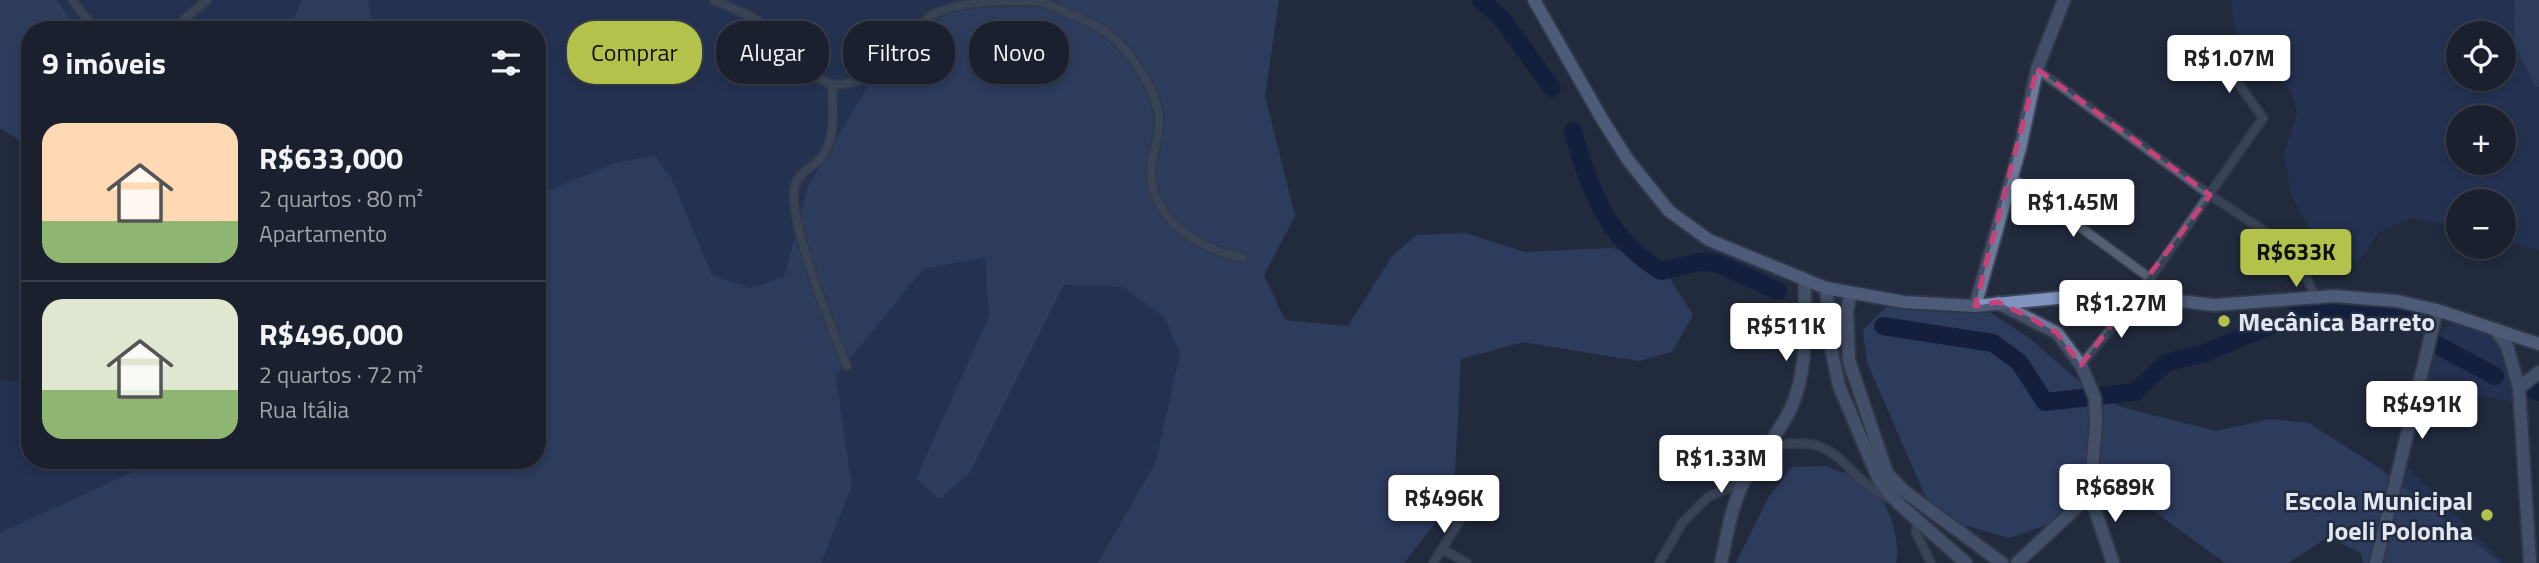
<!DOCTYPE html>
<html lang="pt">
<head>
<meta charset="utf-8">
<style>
  :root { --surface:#1a202e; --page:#232836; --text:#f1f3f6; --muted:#9fa3aa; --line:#383e4a; --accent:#b3c24b }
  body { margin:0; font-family:"Titillium Web",sans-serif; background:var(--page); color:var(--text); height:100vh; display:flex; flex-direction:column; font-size:26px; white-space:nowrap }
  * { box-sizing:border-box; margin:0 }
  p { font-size:23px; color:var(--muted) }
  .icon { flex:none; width:38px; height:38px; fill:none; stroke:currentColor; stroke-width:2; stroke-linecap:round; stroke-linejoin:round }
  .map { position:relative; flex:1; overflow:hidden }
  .sheet { position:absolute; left:21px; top:21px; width:525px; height:448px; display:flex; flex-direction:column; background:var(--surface); border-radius:28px; box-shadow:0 4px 10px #0003,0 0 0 2px var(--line) }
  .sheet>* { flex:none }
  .guide { position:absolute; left:567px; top:21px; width:665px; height:63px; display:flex; gap:14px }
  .tools { position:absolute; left:2446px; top:21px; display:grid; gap:14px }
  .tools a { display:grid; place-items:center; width:70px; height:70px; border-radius:50%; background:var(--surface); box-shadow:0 4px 10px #0003,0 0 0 2px var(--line); font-size:35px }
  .price { position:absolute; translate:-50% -60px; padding:0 16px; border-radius:7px; background:#fff; color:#222; font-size:23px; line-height:46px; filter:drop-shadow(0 2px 4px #0008) }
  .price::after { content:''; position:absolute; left:50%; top:42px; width:21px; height:16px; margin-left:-10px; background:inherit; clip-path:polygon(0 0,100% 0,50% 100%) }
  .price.active { background:var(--accent); color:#111 }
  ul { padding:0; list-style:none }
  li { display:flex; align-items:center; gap:21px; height:175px; padding:0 21px }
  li+li { border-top:2px solid var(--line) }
  li span { display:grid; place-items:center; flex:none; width:196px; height:140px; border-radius:21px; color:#555 }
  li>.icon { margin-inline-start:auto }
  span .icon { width:84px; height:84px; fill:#fffc; stroke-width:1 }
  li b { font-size:30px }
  h2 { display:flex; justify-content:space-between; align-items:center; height:84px; padding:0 21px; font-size:30px }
  .tag { padding:0 24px; border-radius:28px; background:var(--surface); box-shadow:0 4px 10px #0003,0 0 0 2px var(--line); font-size:24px; line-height:63px }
  .tag.active { background:var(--accent); color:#111 }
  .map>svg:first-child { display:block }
  .green { fill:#263968; fill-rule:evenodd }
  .forest { fill:#3a4f83 }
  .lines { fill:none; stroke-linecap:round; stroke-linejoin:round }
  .river { stroke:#040e3c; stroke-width:18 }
  .street-casing { stroke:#3f4656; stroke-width:11 }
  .secondary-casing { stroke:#3f4656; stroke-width:16 }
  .primary-casing { stroke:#3f4656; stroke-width:16 }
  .street { stroke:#565f74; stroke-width:8 }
  .secondary { stroke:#6c7a9b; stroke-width:12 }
  .primary { stroke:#8194c1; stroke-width:12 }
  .marked { fill:none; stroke:#c84179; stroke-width:5; stroke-dasharray:14 9; stroke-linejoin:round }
  .poi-dot { fill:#b3c24b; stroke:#232b3e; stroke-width:2.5 }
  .labels { text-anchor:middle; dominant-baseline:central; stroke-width:5; stroke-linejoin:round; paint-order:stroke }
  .poi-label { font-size:26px; font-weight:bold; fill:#e1e6f3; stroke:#232b3e; text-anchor:start }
</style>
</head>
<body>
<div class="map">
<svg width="2539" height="563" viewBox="0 0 2539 563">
  <rect width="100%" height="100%" fill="#232b3e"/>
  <path class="green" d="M57 0H302L289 30H78Z
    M369 0H970L923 24 808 186 784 277 750 288 712 275 672 179 613 164 537 195V30H371Z
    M2231 0H2515L2514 43 2535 86 2539 87V250L2504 239V201H2459V226L2411 218 2379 232 2359 261 2331 270 2291 194 2284 153 2297 114 2291 90C2247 56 2237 59 2231 0ZM2459 33H2504V79H2459ZM2459 117H2504V163H2459Z
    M985 256 989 316 916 478 970 473 1064 285 1124 287 1165 318 1181 354 1155 462 1096 563H821L852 486 836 376 923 269Z
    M2454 322 2493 335 2511 366 2513 402 2426 385 2442 330Z
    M30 378V460H158L0 533V381L22 382Z
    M2407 467 2503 563H2385Z"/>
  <path class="forest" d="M0 0H57L78 30H30V147L0 128Z
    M302 0H369L371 30H289Z
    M970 0H1279L1265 96 1295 216 1264 275 1285 320 1348 326 1392 256 1417 235 1465 233 1525 252 1611 248 1657 259 1693 315 1672 352 1639 361 1523 342 1461 359 1455 472 1435 523 1404 563H1097L1155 463 1180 354 1165 318 1123 287 1064 285 970 473 939 499 916 478 989 316 985 257 923 269 836 376 852 486 821 563H0V533L158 460H537V195L613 164 654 155 672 179 712 275 750 288 784 277 808 186 880 66 923 24Z
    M2515 0H2539V87L2535 86 2514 43Z
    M1934 300 1991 313 2029 338 2093 393 2121 407 2216 431 2270 419 2309 423 2379 468 2501 563H2363L2361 553 2328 537 2288 563H2225L2133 496 2112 492 2059 521 2009 538 1953 522 1927 500 1867 362 1863 330 1888 305Z
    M1826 466C1839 472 1861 477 1871 486 1889 502 1901 540 1896 563H1736L1768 498 1792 467Z"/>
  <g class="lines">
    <path class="river" d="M1481 0 1502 19 1552 88
      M1573 131C1589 189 1607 239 1661 271L1699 262 1716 263 1778 291
      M2296 314 2339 309 2403 317
      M1883 326 1993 343 2019 362 2045 402 2135 392 2166 363 2205 353 2271 325
      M2437 345 2495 376
      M2531 389 2539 392"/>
    <g class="street-casing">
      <path id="street" d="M72 0 96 30
        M714 0C735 10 755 16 772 31 793 48 806 74 832 85 893 81 887 51 927 19 949 0 1012 0 1040 2 1050 4 1060 10 1069 14 1080 19 1094 23 1103 30 1128 46 1160 93 1159 123 1159 139 1152 154 1151 170 1150 220 1200 249 1243 258
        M172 30 207 0
        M2037 69 2210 195 2276 239
        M832 85C832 112 838 142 817 162 808 170 799 173 795 185 786 218 833 331 847 366
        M2012 177 2151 279
        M2290 265 2307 279 2317 300
        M2081 365 2138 296 2263 118 2226 66 2212 55
        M1768 447C1843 430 1837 473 1891 500
        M1917 518 1916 533 1931 563
        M1442 549 1478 492
        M1433 563 1442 549 1467 563
        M1659 563 1683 522 1708 497 1744 481"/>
    </g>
    <g class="secondary-casing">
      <path id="secondary" d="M1826 288 1831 348 1839 386 1879 480 1898 503 1966 563
        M1851 294 1847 310 1849 361 1887 473 1904 491 2002 563
        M1998 303 2057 333 2081 365 2095 398 2096 424 2090 495 2113 563
        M1975 306 2020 148 2037 69 2064 0
        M2495 329 2507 346 2519 388 2530 563
        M2519 388 2539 372
        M1721 563C1727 536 1731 505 1745 480 1759 456 1779 434 1791 408 1809 369 1804 322 1805 281
        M2017 563 2090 495
        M2376 563 2437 310"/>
    </g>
    <g class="primary-casing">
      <path id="primary" d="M1534 0 1602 119 1628 160 1669 211 1709 240 1826 288 1904 302 1975 306 2110 293 2214 305 2334 296 2397 301 2437 310 2539 344"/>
    </g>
    <use href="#street" class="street"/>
    <use href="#secondary" class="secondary"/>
    <use href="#primary" class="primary"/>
  </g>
  <path d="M0 0H2539V563H0ZM2037 69 2210 195 2081 365 2057 333 2027 316 1998 302 1975 306Z" fill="#232b3e" fill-opacity=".55" fill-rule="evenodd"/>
  <path class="marked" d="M2037 69 2210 195 2081 365 2057 333 2027 316 1998 302 1975 306Z"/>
  <g class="poi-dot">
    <circle cx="2224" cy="321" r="7"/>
    <circle cx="2487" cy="515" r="7"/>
  </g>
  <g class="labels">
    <g class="poi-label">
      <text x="2238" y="321">Mecânica Barreto</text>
      <text x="2473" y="500" text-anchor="end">Escola Municipal<tspan x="2473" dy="30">Joeli Polonha</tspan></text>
    </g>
  </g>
</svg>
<div class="tools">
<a><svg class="icon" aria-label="locate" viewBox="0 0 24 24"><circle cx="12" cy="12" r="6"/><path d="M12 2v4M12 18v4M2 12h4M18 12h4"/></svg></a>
<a>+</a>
<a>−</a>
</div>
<b class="price" style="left:2229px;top:95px">R$1.07M</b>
<b class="price" style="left:2073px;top:239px">R$1.45M</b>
<b class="price active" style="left:2296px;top:289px">R$633K</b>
<b class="price" style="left:2121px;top:340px">R$1.27M</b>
<b class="price" style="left:1786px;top:363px">R$511K</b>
<b class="price" style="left:2422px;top:441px">R$491K</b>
<b class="price" style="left:1721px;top:495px">R$1.33M</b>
<b class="price" style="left:2115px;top:524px">R$689K</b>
<b class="price" style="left:1444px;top:535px">R$496K</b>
<div class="guide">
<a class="tag active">Comprar</a>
<a class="tag">Alugar</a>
<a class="tag">Filtros</a>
<a class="tag">Novo</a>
</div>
<section class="sheet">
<h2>9 imóveis<svg class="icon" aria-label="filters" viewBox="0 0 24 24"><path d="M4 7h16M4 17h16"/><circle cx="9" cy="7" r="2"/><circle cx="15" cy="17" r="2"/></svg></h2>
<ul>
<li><span style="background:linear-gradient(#ffd9b3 70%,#8fb573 0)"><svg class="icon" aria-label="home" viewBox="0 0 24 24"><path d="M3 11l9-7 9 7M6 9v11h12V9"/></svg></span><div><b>R$633,000</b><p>2 quartos · 80 m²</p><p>Apartamento</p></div></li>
<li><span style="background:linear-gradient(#dfe7d0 65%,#8fb573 0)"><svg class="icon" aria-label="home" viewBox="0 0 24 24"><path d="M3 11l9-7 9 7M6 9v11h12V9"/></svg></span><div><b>R$496,000</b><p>2 quartos · 72 m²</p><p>Rua Itália</p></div></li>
</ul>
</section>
</div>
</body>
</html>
